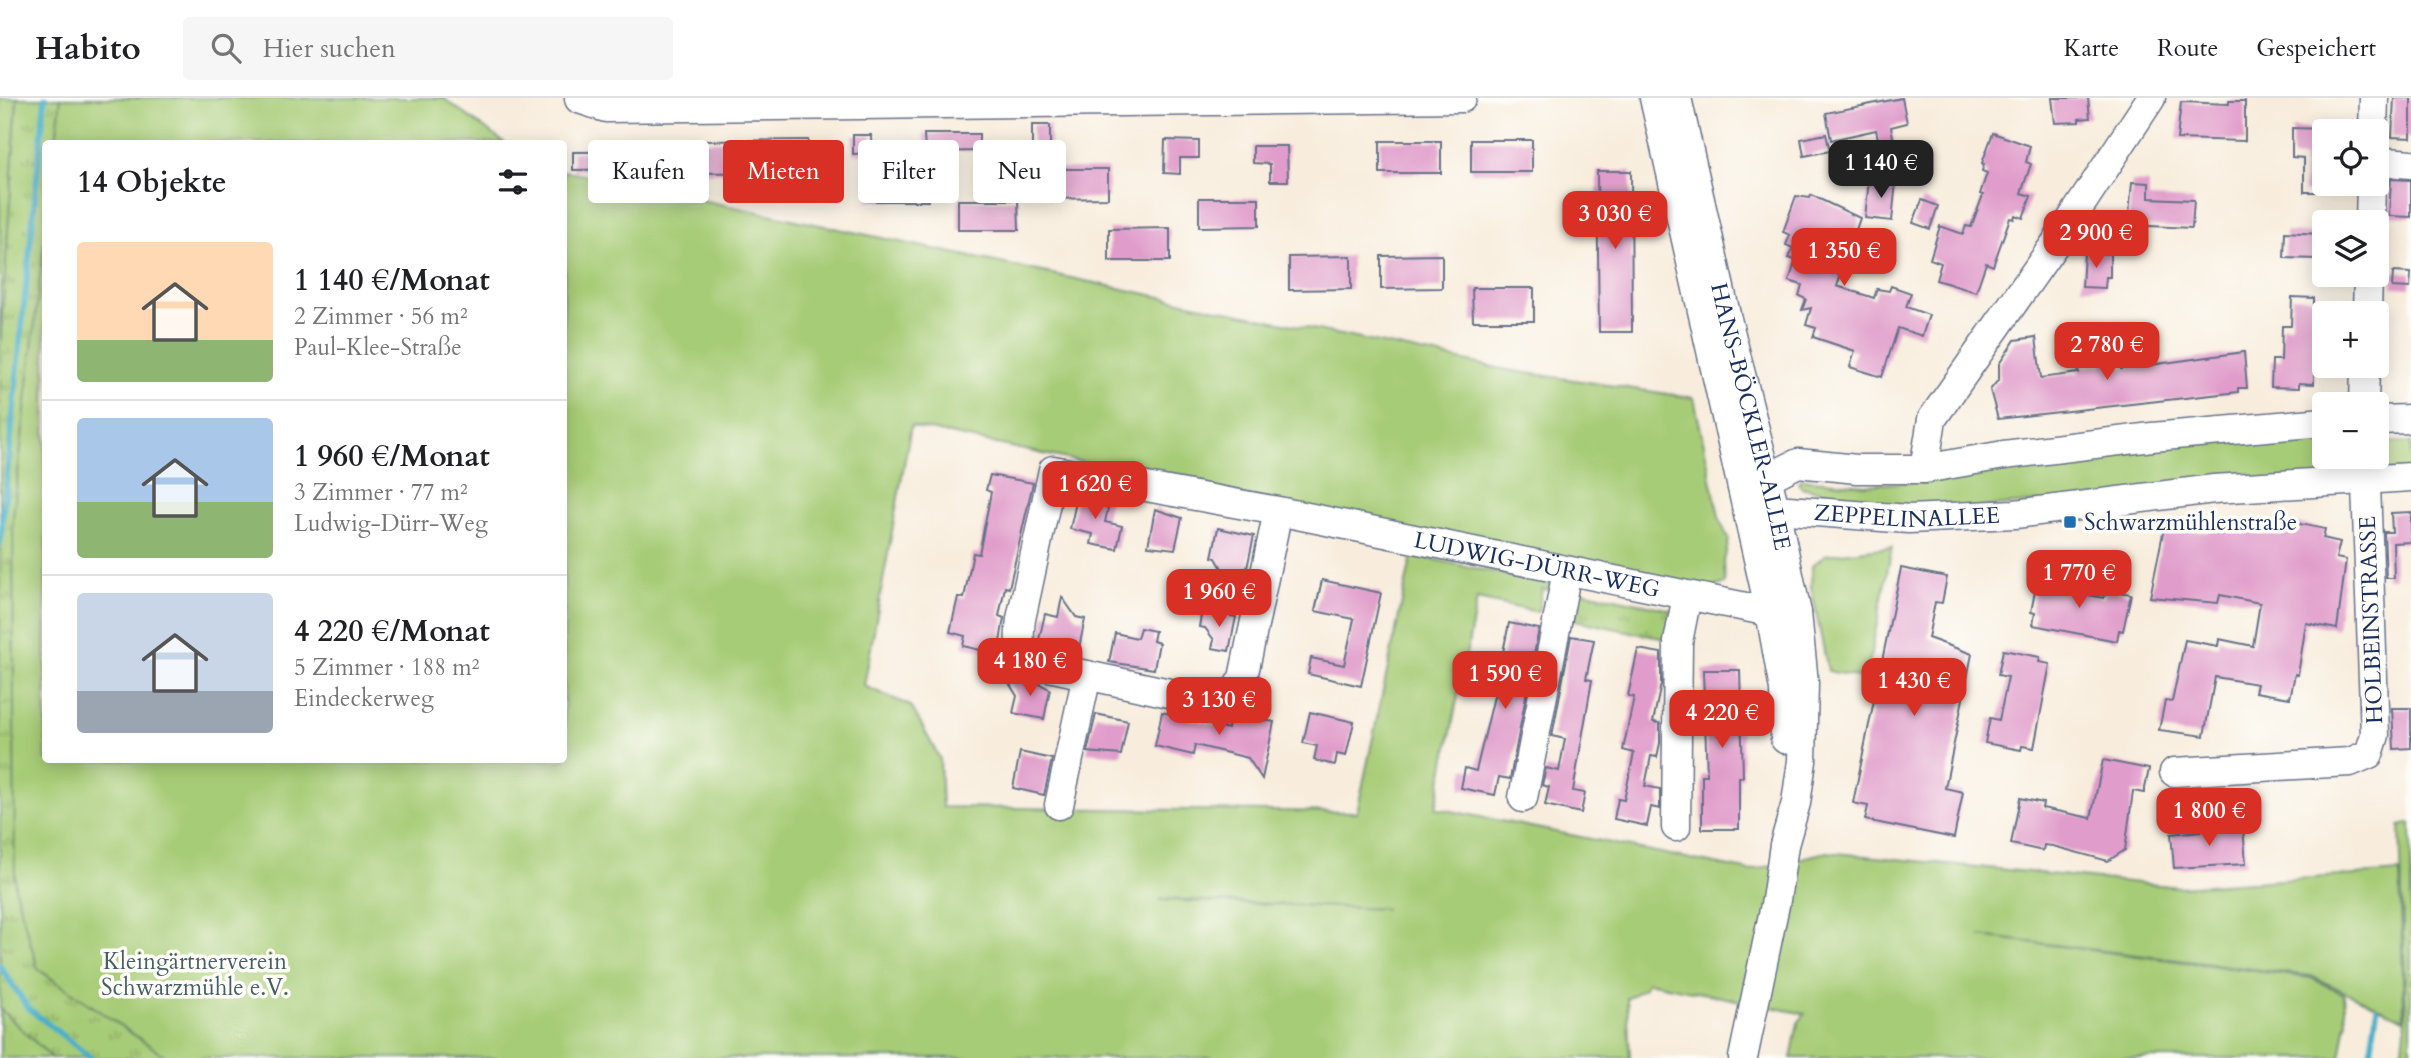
<!DOCTYPE html>
<html lang="de">
<head>
<meta charset="utf-8">
<style>
  :root { --surface:#fff; --page:#f6f6f6; --text:#202124; --muted:#757577; --line:#e0e0e0; --accent:#d93025 }
  body { margin:0; font-family:Cardo,serif; background:var(--page); color:var(--text); height:100vh; display:flex; flex-direction:column; font-size:26px; white-space:nowrap }
  * { box-sizing:border-box; margin:0 }
  p { font-size:23px; color:var(--muted) }
  .icon { flex:none; width:38px; height:38px; fill:none; stroke:currentColor; stroke-width:2; stroke-linecap:round; stroke-linejoin:round }
  .map { position:relative; flex:1; overflow:hidden }
  .details { position:absolute; left:42px; top:42px; width:525px; height:623px; display:flex; flex-direction:column; background:var(--surface); border-radius:7px; box-shadow:0 4px 18px #0003 }
  .details>* { flex:none }
  .top-card { position:absolute; left:588px; top:42px; width:665px; height:63px; display:flex; gap:14px }
  .controls { position:absolute; left:2312px; top:21px; display:grid; gap:14px }
  .controls a { display:grid; place-items:center; width:77px; height:77px; border-radius:7px; background:var(--surface); box-shadow:0 4px 18px #0003; font-size:35px }
  .price { position:absolute; translate:-50% -60px; padding:0 16px; border-radius:14px; background:var(--accent); color:#fff; font-size:23px; line-height:46px; filter:drop-shadow(0 2px 4px #0008) }
  .price::after { content:''; position:absolute; left:50%; top:42px; width:21px; height:16px; margin-left:-10px; background:inherit; clip-path:polygon(0 0,100% 0,50% 100%) }
  .price.active { background:#222; color:#fff }
  ul { padding:0; list-style:none }
  li { display:flex; align-items:center; gap:21px; height:175px; padding:0 35px }
  li+li { border-top:2px solid var(--line) }
  li span { display:grid; place-items:center; flex:none; width:196px; height:140px; border-radius:7px; color:#555 }
  li>.icon { margin-inline-start:auto }
  span .icon { width:84px; height:84px; fill:#fffc; stroke-width:1 }
  li b { font-size:30px }
  h2 { display:flex; justify-content:space-between; align-items:center; height:84px; padding:0 35px; font-size:30px }
  .chip { padding:0 24px; border-radius:7px; background:var(--surface); box-shadow:0 4px 18px #0003; font-size:24px; line-height:63px }
  .chip.active { background:var(--accent); color:#fff }
  header { display:flex; align-items:center; gap:42px; box-sizing:border-box; height:98px; padding:0 35px; background:var(--surface); border-bottom:2px solid var(--line) }
  header strong { font-size:33px }
  nav { display:flex; gap:38px; margin-inline-start:auto; font-size:24px }
  .search { width:490px; height:63px; background:var(--page); display:flex; align-items:center; gap:18px; box-sizing:border-box; padding:0 24px; border-radius:7px; color:var(--muted); font-size:26px }
  .map>svg:first-child { display:block }
  .grass { fill:url(#grass-tufts); stroke:#617e6a; stroke-width:2 }
  .green { fill:#a7cc77; stroke:#617e6a; stroke-width:2; fill-rule:evenodd }
  .lines { fill:none; stroke-linecap:round; stroke-linejoin:round }
  .stream { stroke:#4aafc9; stroke-width:6 }
  .building { fill:#e09cca }
  .minor-casing { stroke:#68728a; stroke-width:31 }
  .minor { stroke:#fff; stroke-width:28 }
  .poi-dot { fill:#1f6fb2; stroke:#fdfcf7; stroke-width:2.5 }
  .labels { text-anchor:middle; dominant-baseline:central; stroke-width:7; stroke-linejoin:round; paint-order:stroke }
  .street-label { font-size:23px; fill:#1b2f5e; stroke:#fdfcf7 }
  .poi-label { font-size:23px; fill:#1b2f5e; stroke:#fdfcf7; text-anchor:start }
  .park-label { font-size:23px; fill:#455e66; stroke:#fdfcf7 }
</style>
</head>
<body>
<header>
<strong>Habito</strong>
<div class="search"><svg class="icon" aria-label="search" viewBox="0 0 24 24"><circle cx="10" cy="10" r="6"/><path d="M15 15l6 6"/></svg>Hier suchen</div>
<nav><a>Karte</a><a>Route</a><a>Gespeichert</a></nav>
</header>
<div class="map">
<svg width="2411" height="960" viewBox="0 0 2411 960">
  <defs>
    <pattern id="grass-tufts" width="24" height="20" patternUnits="userSpaceOnUse" patternTransform="scale(1.75)"><rect width="24" height="20" fill="#a7cc77"/><path d="M3 7l-1-3M5 7V3M7 7l1-3M15 17l-1-3M17 17v-4M19 17l1-3" fill="none" stroke="#87a665"/></pattern>
  </defs>
  <rect width="100%" height="100%" fill="#fdfcf7"/>
  <filter id="ink" filterUnits="userSpaceOnUse"><feTurbulence type="fractalNoise" baseFrequency=".0143" numOctaves="2"/><feDisplacementMap in="SourceGraphic" scale="14" xChannelSelector="R" yChannelSelector="G"/><feConvolveMatrix kernelMatrix="1 2 1 2 8 2 1 2 1" color-interpolation-filters="sRGB"/></filter>
  <filter id="wash" filterUnits="userSpaceOnUse"><feTurbulence type="fractalNoise" baseFrequency=".00686" numOctaves="4" result="noise"/><feDisplacementMap in="SourceGraphic" scale="28" xChannelSelector="R" yChannelSelector="G"/><feGaussianBlur stdDeviation="1.57" result="paint"/><feColorMatrix in="noise" values="0 0 0 0 0 0 0 0 0 0 0 0 0 0 0 0 0 1.4 0 .05"/><feComposite in="paint" operator="in"/></filter>
  <g filter="url(#wash)">
    <rect width="100%" height="100%" fill="#f8eddd"/>
    <path class="grass" d="M17 0H61L56 45 46 46 45 136 13 420 38 871 168 960H52L0 911V247Z
      M1572 491 1672 512 1670 542 1565 520Z"/>
    <path class="green" d="M0 0H17L0 247Z
      M61 0H443L505 45H56Z
      M564 73 1507 272 1694 300 1720 423 1729 442 1724 463 1725 485 1707 492H1690L911 328 864 588 911 608 940 661 942 709 1357 714 1412 457 1554 487V493L1542 491 1538 514 1477 501 1436 710 1750 773 1826 754 2179 789 2400 774 2404 921 2311 878 1980 838 2311 880 2344 896 2346 924 2340 960H1791L1798 925 1805 916 1647 884 1645 890 1627 900 1630 960H168L38 871 15 791 13 420 45 136 46 662H564ZM1161 801 1386 811 1161 802Z
      M2324 326V359H2376L2377 345 2411 344V372L1949 412 1888 407 1801 389 1798 384 1801 381 1865 387 1957 381 2005 361Z
      M1892 449 1866 581 1828 573 1811 489 1812 468 1825 457Z
      M2411 725V960H2402L2406 921 2400 728Z
      M0 911 52 960H0Z"/>
    <g class="lines">
      <path class="stream" d="M0 446 45 0
        M0 868 28 910 91 960
        M2370 960 2377 911"/>
    </g>
    <g id="blocks">
      <path class="building" d="M1902 0 1907 25 1891 29 1899 68 1885 71 1876 32 1831 42 1826 15Z
        M2052 0H2088L2090 20 2079 21V24L2055 25Z
        M2394 0H2411V40L2392 39Z
        M2229 3H2245V43L2177 41 2181 4 2229 6Z
        M1032 27H1050V54H1032Z
        M2292 30 2324 31V60H2319L2318 94H2304V60L2292 59Z
        M1993 35 2030 48 2026 64 2031 66 2021 95 2031 98 2023 120 2015 117 2014 121 2010 120 1993 168 1986 165 1976 194 1936 182 1941 165 1930 161 1940 128 1963 136 1966 128 1971 129 1983 97 1980 96 1987 75 1982 73 1984 66 1982 65Z
        M924 36H979V53L925 54Z
        M1826 36 1830 53 1804 58 1801 41Z
        M853 37H871L872 55 853 56Z
        M808 42V74L697 75V70L573 72V54L697 53V43Z
        M1165 42 1199 43V60H1180V76L1164 75Z
        M1471 42H1532V74H1471Z
        M1380 43H1441V75H1380Z
        M1253 48H1287L1288 83H1270V66L1253 65Z
        M1047 71H1108V100L1048 101Z
        M928 73V103H868V74Z
        M1597 73H1631L1632 234H1599Z
        M1869 81 1896 83 1892 123 1865 120Z
        M2391 81 2411 82V119L2389 118Z
        M2132 84 2149 85V100L2194 102 2192 130 2128 127Z
        M1811 97 1860 120 1837 188 1874 200 1877 191 1889 193 1891 188 1911 195 1906 209 1929 217 1922 238 1898 230 1882 279 1850 269 1855 253 1813 239 1816 230 1806 227 1811 210 1802 212 1806 201 1799 198 1802 187 1789 183 1796 162 1789 160 1793 150 1786 147 1790 137 1783 134 1796 98 1810 100Z
        M1199 100H1259V128L1199 129Z
        M958 102H1018L1019 132H958Z
        M1922 102 1938 108 1930 131 1913 125Z
        M1170 130V163H1109V131Z
        M2285 134 2319 136 2318 161 2284 160Z
        M2098 135 2115 136 2114 153H2097Z
        M2084 155 2110 156V179H2106L2105 190 2082 189Z
        M1442 157V190L1381 191V158Z
        M1351 158V191L1289 192V159Z
        M2393 174 2411 175 2410 190 2392 189Z
        M1472 190H1534V223H1473Z
        M2292 199 2314 200V286L2299 285V290L2271 289 2272 262H2281L2282 228H2291Z
        M2036 239 2041 280 2079 275 2078 270 2104 267 2103 255 2120 253 2121 271 2244 254 2247 290H2238V294L1998 321 1990 292 1999 281V266L2015 242Z
        M990 377 1033 385 1009 490 1005 489 999 518 1004 520 998 556 963 548 965 538 950 534 958 499 964 500 973 455 979 456 991 394 986 392Z
        M1078 395 1110 401 1105 424 1122 428 1117 451 1091 446 1093 436 1070 431Z
        M1155 411 1182 420 1175 451 1148 448Z
        M2411 414V444L2393 445 2394 480H2386L2384 434H2392L2391 415Z
        M2257 421 2275 425V421L2325 431 2323 440 2340 444 2336 460 2346 462 2337 531 2306 525 2298 577 2295 576 2290 600 2255 594 2257 586 2215 579 2204 638 2159 632 2165 603 2172 604 2185 542 2218 548 2219 541 2253 548 2260 505 2220 497 2218 505 2150 499 2164 430 2208 434 2210 426 2255 430Z
        M1218 430 1254 438 1247 470 1224 474 1216 460 1212 459Z
        M1901 470 1947 479 1942 505 1935 504 1928 540 1972 556 1945 690 1963 694 1954 740 1865 722 1868 708 1853 705Z
        M2038 478 2063 483 2061 492 2104 500 2106 492 2131 496 2123 533 2119 532 2117 543 2033 527 2035 515 2031 514Z
        M1322 482 1381 495 1361 588 1308 576 1311 560 1344 567 1354 521 1315 513Z
        M1062 499 1076 519 1085 521 1078 555 1038 546 1045 516 1058 519Z
        M1202 512 1236 519 1229 553 1212 550 1214 542 1205 530 1199 529Z
        M1509 525 1539 531 1510 681 1499 679 1495 697 1461 690 1465 670 1476 673 1496 590 1490 589 1495 563 1501 564Z
        M1140 530 1155 533 1153 543 1159 545 1154 571 1109 564 1115 535 1137 540Z
        M1571 538 1594 542 1586 581 1592 582 1573 693 1585 695 1581 715 1545 707 1549 689 1542 687 1546 670 1559 673 1565 641 1552 638Z
        M1638 551 1661 555V586L1653 624 1660 625V645L1657 659 1651 658 1645 688 1660 691V711L1651 709 1647 728 1614 721 1618 701 1624 702 1634 655 1623 652 1634 599 1628 598Z
        M2003 552 2040 559 2039 564 2050 566 2034 650 2022 648 2021 652 1985 645 1990 620 1999 622 2008 579 1998 577Z
        M1703 572H1740L1743 679H1739V731H1702V677H1707Z
        M1021 577 1050 591 1044 621 1013 615 1017 598 1009 585Z
        M2392 610H2411V650L2394 651Z
        M1248 612 1266 616 1264 622 1274 624 1262 681 1248 660 1195 647 1193 657 1155 648 1162 614 1228 631 1229 623Z
        M1310 614 1354 624 1346 658 1337 656 1335 667 1314 662 1317 648 1303 645Z
        M1096 616 1128 623 1121 657 1087 654Z
        M1020 654 1052 661 1044 697 1013 690Z
        M2103 662 2149 671 2144 695 2133 693 2125 752 2108 763 2053 748 2044 747 2043 753 2011 746 2020 700 2043 705 2042 710 2091 720Z
        M2243 729 2246 766 2174 770 2171 736Z"/>
    </g>
  </g>
  <g filter="url(#ink)">
    <use href="#blocks" fill-opacity="0" stroke="#68728a" stroke-width="2"/>
    <g class="lines">
      <g class="minor-casing">
        <g id="minor">
          <path d="M1654 0 1770 514 1784 592 1785 641"/>
          <path id="s1" d="M1677 0 1727 221 1775 411 1797 515 1804 585 1802 663 1796 705 1784 747 1776 802 1743 960"/>
          <path d="M579 1 606 10 1462 0"/>
          <path d="M2373 33 2374 0"/>
          <path d="M2376 63 2411 66"/>
          <path d="M2370 124 2371 86"/>
          <path d="M2367 215 2368 177"/>
          <path d="M2364 306 2365 268"/>
          <path d="M2376 322 2411 321"/>
          <path d="M1924 371 1932 321 2059 140 2151 0"/>
          <path d="M1754 387 1798 365 1857 371H1924L2004 357 2152 339 2324 324"/>
          <path id="s2" d="M1762 404 1775 411 1909 421 2015 416 2214 391 2411 379"/>
          <path id="s3" d="M1278 413 1243 580 1232 598 1211 604 1035 566C1016 554 1019 540 1021 521L1053 372 1278 413 1770 514 1797 515"/>
          <path d="M2174 674 2350 664 2369 656 2375 637 2365 359"/>
          <path d="M1523 700 1567 473"/>
          <path d="M1059 707 1087 577"/>
          <path d="M1676 729 1678 544 1687 498"/>
        </g>
      </g>
      <use href="#minor" class="minor"/>
    </g>
  </g>
  <rect class="poi-dot" x="2063" y="417" width="14" height="14" rx="3.5"/>
  <g class="labels">
    <g class="street-label">
      <text stroke="none"><textPath href="#s1" startOffset="327">HANS-BÖCKLER-ALLEE</textPath></text>
      <text stroke="none"><textPath href="#s2" startOffset="147">ZEPPELINALLEE</textPath></text>
      <text stroke="none"><textPath href="#s3" startOffset="1090">LUDWIG-DÜRR-WEG</textPath></text>
      <text transform="translate(2371 522) rotate(-92)">HOLBEINSTRASSE</text>
    </g>
    <g class="poi-label">
      <text x="2084" y="424">Schwarzmühlenstraße</text>
    </g>
    <g class="park-label">
      <text x="195" y="863">Kleingärtnerverein<tspan x="195" dy="26">Schwarzmühle e.V.</tspan></text>
    </g>
  </g>
</svg>
<div class="controls">
<a><svg class="icon" aria-label="locate" viewBox="0 0 24 24"><circle cx="12" cy="12" r="6"/><path d="M12 2v4M12 18v4M2 12h4M18 12h4"/></svg></a>
<a><svg class="icon" aria-label="layers" viewBox="0 0 24 24"><path d="M12 4l9 5-9 5-9-5zM3 14l9 5 9-5"/></svg></a>
<a>+</a>
<a>−</a>
</div>
<b class="price active" style="left:1881px;top:102px">1 140 €</b>
<b class="price" style="left:1615px;top:153px">3 030 €</b>
<b class="price" style="left:2096px;top:172px">2 900 €</b>
<b class="price" style="left:1844px;top:190px">1 350 €</b>
<b class="price" style="left:2107px;top:284px">2 780 €</b>
<b class="price" style="left:1095px;top:423px">1 620 €</b>
<b class="price" style="left:2079px;top:512px">1 770 €</b>
<b class="price" style="left:1219px;top:531px">1 960 €</b>
<b class="price" style="left:1030px;top:600px">4 180 €</b>
<b class="price" style="left:1505px;top:613px">1 590 €</b>
<b class="price" style="left:1914px;top:620px">1 430 €</b>
<b class="price" style="left:1219px;top:639px">3 130 €</b>
<b class="price" style="left:1722px;top:652px">4 220 €</b>
<b class="price" style="left:2209px;top:750px">1 800 €</b>
<div class="top-card">
<a class="chip">Kaufen</a>
<a class="chip active">Mieten</a>
<a class="chip">Filter</a>
<a class="chip">Neu</a>
</div>
<section class="details">
<h2>14 Objekte<svg class="icon" aria-label="filters" viewBox="0 0 24 24"><path d="M4 7h16M4 17h16"/><circle cx="9" cy="7" r="2"/><circle cx="15" cy="17" r="2"/></svg></h2>
<ul>
<li><span style="background:linear-gradient(#ffd9b3 70%,#8fb573 0)"><svg class="icon" aria-label="home" viewBox="0 0 24 24"><path d="M3 11l9-7 9 7M6 9v11h12V9"/></svg></span><div><b>1 140 €/Monat</b><p>2 Zimmer · 56 m²</p><p>Paul-Klee-Straße</p></div></li>
<li><span style="background:linear-gradient(#a9c7e8 60%,#8fb573 0)"><svg class="icon" aria-label="home" viewBox="0 0 24 24"><path d="M3 11l9-7 9 7M6 9v11h12V9"/></svg></span><div><b>1 960 €/Monat</b><p>3 Zimmer · 77 m²</p><p>Ludwig-Dürr-Weg</p></div></li>
<li><span style="background:linear-gradient(#c9d6e8 70%,#9aa5b1 0)"><svg class="icon" aria-label="home" viewBox="0 0 24 24"><path d="M3 11l9-7 9 7M6 9v11h12V9"/></svg></span><div><b>4 220 €/Monat</b><p>5 Zimmer · 188 m²</p><p>Eindeckerweg</p></div></li>
</ul>
</section>
</div>
</body>
</html>
